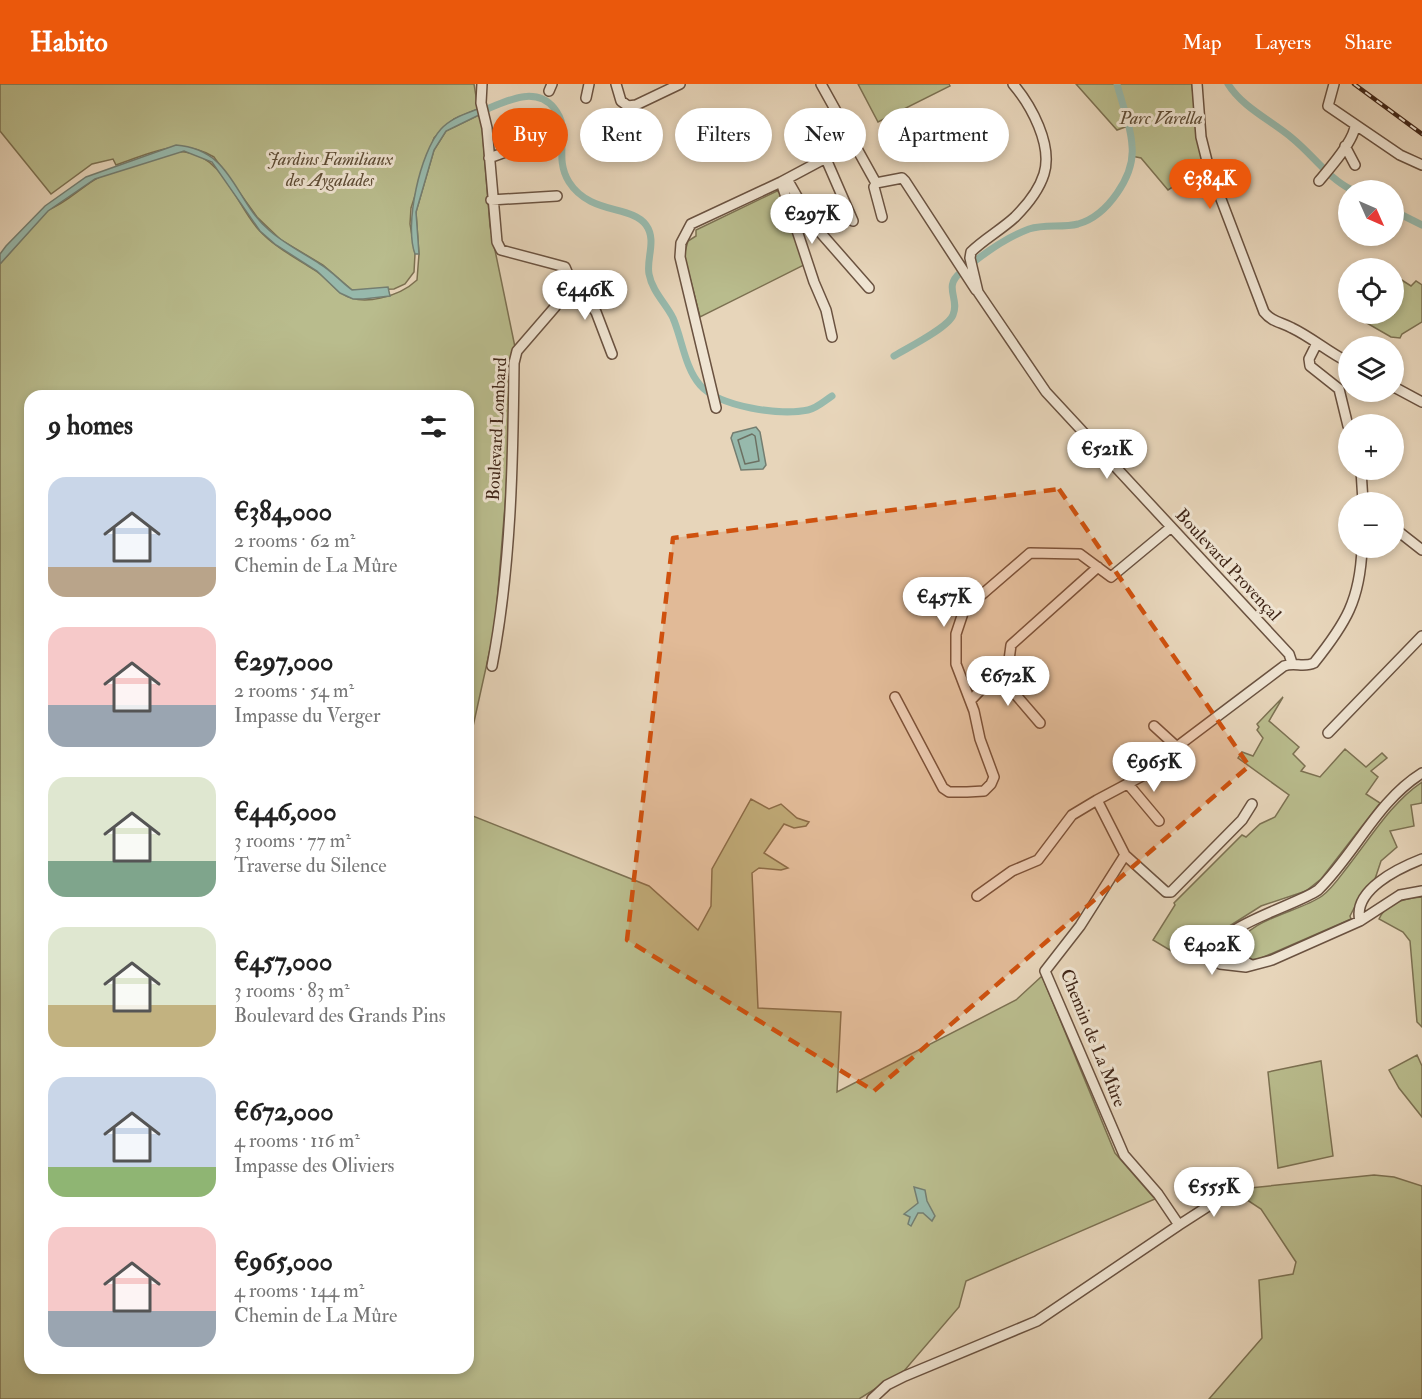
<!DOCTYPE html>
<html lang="en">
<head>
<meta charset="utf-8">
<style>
  :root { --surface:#fff; --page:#f6f6f6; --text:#222; --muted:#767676; --accent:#ea580c }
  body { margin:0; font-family:"IM FELL Double Pica",serif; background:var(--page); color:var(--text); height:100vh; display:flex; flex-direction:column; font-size:22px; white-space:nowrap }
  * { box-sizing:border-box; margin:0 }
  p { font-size:20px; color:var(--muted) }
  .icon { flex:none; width:33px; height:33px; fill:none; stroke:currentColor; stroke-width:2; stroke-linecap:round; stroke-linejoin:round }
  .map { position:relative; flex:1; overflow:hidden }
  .panel { position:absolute; left:24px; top:306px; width:450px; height:984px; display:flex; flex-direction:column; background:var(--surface); border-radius:18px; box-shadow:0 3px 9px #0003 }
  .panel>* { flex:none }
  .banner { position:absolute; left:492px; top:24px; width:570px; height:54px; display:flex; gap:12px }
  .needle { width:39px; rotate:135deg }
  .buttons { position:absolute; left:1338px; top:96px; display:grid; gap:12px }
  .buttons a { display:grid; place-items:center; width:66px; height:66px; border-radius:50%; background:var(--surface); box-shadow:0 3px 9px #0003; font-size:30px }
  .price { position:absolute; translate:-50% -51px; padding:0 14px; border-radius:21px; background:#fff; color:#222; font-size:20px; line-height:39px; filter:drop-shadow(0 2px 3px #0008) }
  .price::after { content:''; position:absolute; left:50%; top:36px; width:18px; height:14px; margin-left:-9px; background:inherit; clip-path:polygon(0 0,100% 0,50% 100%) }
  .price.selected { background:var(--accent); color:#fff }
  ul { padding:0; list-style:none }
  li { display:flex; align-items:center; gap:18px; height:150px; padding:0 24px }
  li span { display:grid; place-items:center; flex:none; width:168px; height:120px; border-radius:18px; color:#555 }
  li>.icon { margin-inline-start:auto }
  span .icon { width:72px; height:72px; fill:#fffc; stroke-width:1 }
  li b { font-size:26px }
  h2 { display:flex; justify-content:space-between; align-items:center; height:72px; padding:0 24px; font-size:26px }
  .pill { padding:0 21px; border-radius:27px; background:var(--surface); box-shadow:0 3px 9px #0003; font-size:21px; line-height:54px }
  .pill.selected { background:var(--accent); color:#fff }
  header { display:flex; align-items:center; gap:36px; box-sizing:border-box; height:84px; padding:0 30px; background:var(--accent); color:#fff }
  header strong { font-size:28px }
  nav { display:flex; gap:33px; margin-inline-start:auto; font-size:21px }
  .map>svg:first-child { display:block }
  .green { fill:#b9bc8d; stroke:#7c7152; stroke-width:1.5 }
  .water { fill:#97b9ac; stroke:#747e71; stroke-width:1.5 }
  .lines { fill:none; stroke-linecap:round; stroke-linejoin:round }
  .shore { stroke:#6c7062; stroke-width:1.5 }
  .canal { stroke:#97b9ac; stroke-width:7 }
  .minor-casing { stroke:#6a5240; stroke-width:12 }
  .minor { stroke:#efe4d2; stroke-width:9 }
  .rail-casing { stroke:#402618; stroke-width:4.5 }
  .rail { stroke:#efe4d2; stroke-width:2; stroke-dasharray:7; stroke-linecap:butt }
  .marked { fill:#cf510e; fill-opacity:0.2; stroke:#cf510e; stroke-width:4.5; stroke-dasharray:12 8; stroke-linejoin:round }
  .labels { text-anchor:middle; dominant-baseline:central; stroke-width:6; stroke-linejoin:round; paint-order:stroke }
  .park-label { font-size:18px; font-style:italic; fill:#5e4c35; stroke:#efe4d2 }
  .street-label { font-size:18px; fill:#402618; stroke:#efe4d2 }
</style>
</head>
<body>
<header>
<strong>Habito</strong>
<nav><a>Map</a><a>Layers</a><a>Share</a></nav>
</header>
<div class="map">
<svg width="1422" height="1315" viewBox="0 0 1422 1315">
  <rect width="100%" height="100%" fill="#e7d5ba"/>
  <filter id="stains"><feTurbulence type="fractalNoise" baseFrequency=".00333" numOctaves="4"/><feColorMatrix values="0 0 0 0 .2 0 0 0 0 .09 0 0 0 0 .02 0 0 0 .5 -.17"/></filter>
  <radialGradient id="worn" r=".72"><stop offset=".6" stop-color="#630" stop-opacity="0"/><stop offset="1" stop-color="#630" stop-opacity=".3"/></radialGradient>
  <path class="green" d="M0 0H474L478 25 454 35 434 54 411 124 410 140 415 170 414 188 405 200 394 205 352 206 323 181 281 156 257 133 214 73C178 52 152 69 116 81L113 75 92 80 51 110 0 47Z
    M858 0H949L950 2 878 38Z
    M1076 0H1192L1197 54 1204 83 1168 106 1141 74 1131 72 1132 60 1128 42 1117 46Z
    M481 30 490 142 515 263 512 269 506 409 495 543 468 665V312H30V1284H468V730L649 802 698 846 711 822 712 785 751 715 769 725 781 720 797 734 809 738 806 742 794 744 784 740 764 769 788 784 781 786 759 784 752 789 758 924 841 928 837 1008 1016 916 1042 892 1115 1069 1155 1115 966 1197 959 1223 904 1287 859 1315H0V180L48 126C66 119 78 106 94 96 107 88 171 66 185 68 223 72 236 120 258 145 273 162 294 173 313 185 324 191 331 202 341 209 362 224 400 212 417 196L419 170 416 128 434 66 446 47Z
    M777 107 781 110 806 180 700 233 684 171 688 157 696 152V146Z
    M1394 191 1411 202 1416 197 1422 201V238L1402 250 1400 254 1391 253 1351 230H1394Z
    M1283 613 1269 637 1299 663 1293 670 1305 682 1301 687 1320 693 1345 665 1366 683 1382 669 1387 674 1371 687 1378 693 1366 710 1380 719 1321 795 1306 807 1261 822 1215 851 1198 872 1183 874 1153 856 1175 821 1174 819 1242 751 1246 753 1260 740 1275 733 1289 711 1238 674 1242 668 1253 672 1263 654 1257 646 1259 643 1257 640Z
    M1422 698V719L1411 721 1414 742 1390 747 1397 763 1381 777 1374 798 1362 809 1350 832 1351 835 1259 875C1249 877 1241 875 1238 863 1246 835 1300 828 1322 812 1333 804 1341 791 1349 781 1371 753 1392 718 1422 698Z
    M1422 813V943L1417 938 1410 857 1403 848 1379 835C1386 819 1406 814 1422 813Z
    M1417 971 1422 982V1033L1399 1004 1389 986Z
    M1321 977 1333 1072 1278 1084 1268 988Z
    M1374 1091 1394 1093 1422 1102V1315H1209L1262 1254 1259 1196 1293 1190 1296 1178 1261 1125 1235 1108 1240 1105Z"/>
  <path class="water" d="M478 25 481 30 446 47 434 66 416 128 419 170H415C404 141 420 68 441 45 451 34 465 30 478 25Z
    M176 61C234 66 233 116 270 147 285 160 303 169 320 180 332 187 341 198 352 206L388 203 390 212 363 215H353L340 209 317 187 276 161 260 147 212 78 184 67 95 95 48 127 0 180V170L6 162 45 122 86 93Z
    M756 343 760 348 766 381 763 385 741 386 731 354 733 349Z
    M914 1103 925 1106 927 1117 935 1132 932 1137 923 1129H918L911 1142 908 1140 910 1133 904 1130 918 1119Z"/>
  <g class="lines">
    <path class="shore" d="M752 350 755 352 759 377 745 380 738 356Z"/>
    <path class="canal" d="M1228 0C1242 23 1272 37 1292 54 1313 71 1328 94 1352 106
      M480 28C503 19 534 0 554 24 558 29 561 34 562 41 564 61 557 79 569 98 590 131 632 121 646 141 657 156 646 175 649 190 652 207 666 220 673 234 682 255 685 284 700 301 719 323 781 332 808 326 817 324 824 317 832 312
      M1394 127 1422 141
      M894 272C907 264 948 244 953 231 960 215 943 203 960 189 979 173 1005 154 1029 145 1045 140 1062 144 1078 140 1107 132 1135 92 1132 62 1131 41 1122 20 1117 0"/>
    <g class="minor-casing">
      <path id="minor" d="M482 0 481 19 487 44 497 158 501 166 565 183 571 197 555 223 517 267 514 279C513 380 511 484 492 582
        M616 0 621 17 628 22 636 21 680 0
        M821 0 876 99 902 94 905 97 976 206
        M1013 0C1031 21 1053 61 1044 90 1039 106 1026 122 1015 133 1001 146 984 155 971 168L970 174 978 208 1046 308 1289 570 1292 579
        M1197 0 1201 53 1208 81 1264 228C1272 238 1281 238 1292 244 1311 253 1328 268 1348 278
        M1334 0 1328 22 1400 71 1422 81
        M549 7 552 0
        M586 14 589 0
        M1345 62 1355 81
        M489 74 517 64
        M826 75 853 137
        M787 95 812 139 869 204
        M1319 97C1329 85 1355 56 1355 41
        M781 98 814 198 826 226 832 253
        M876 99 874 103 882 133
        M491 116 557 112
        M571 197 596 228 612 270
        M1316 261 1309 275 1310 282 1339 305 1348 342
        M1394 303 1422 318
        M716 324 680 173 681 159 691 140 781 98 854 59
        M1361 386 1363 418
        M1394 444 1422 466
        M997 589 1040 639
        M895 613 943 704 949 708H967L984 707 991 700 994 693 980 655 974 627 956 580V550L964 526 1030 469 1080 470 1111 493 1170 444
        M971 616 1009 576 1011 561 1098 483
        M1154 642 1177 663
        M1328 649 1422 552
        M1422 689C1377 717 1355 770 1318 806 1295 822 1217 842 1212 871L1220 880 1246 883 1272 876 1360 837 1400 811 1422 807
        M1128 700 1159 737
        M1125 771 1166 808H1171L1242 736 1252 720
        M977 812 1012 787 1038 776 1072 731 1097 716
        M1360 837C1352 806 1399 784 1422 775
        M1241 847 1233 864 1237 873 1251 881
        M1179 1141 1235 1105
        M872 1315 887 1301 905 1292 1037 1237 1179 1141 1158 1110 1124 1071 1045 887 1080 842 1125 771 1097 716 1144 691 1154 680 1284 582C1294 578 1304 584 1314 579 1346 539 1360 516 1362 464"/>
    </g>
    <use href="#minor" class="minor"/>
    <g class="rail-casing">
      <path id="rail" d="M1354 0 1422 50"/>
    </g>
    <use href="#rail" class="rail"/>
  </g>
  <path class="marked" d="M1059 405 1249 682 874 1007 627 856 673 454Z"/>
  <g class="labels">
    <g class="park-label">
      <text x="1161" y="34">Parc Varella</text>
      <text x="330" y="75">Jardins Familiaux<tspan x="330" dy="21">des Aygalades</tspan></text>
    </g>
    <g class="street-label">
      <text transform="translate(497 345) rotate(-87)">Boulevard Lombard</text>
      <text transform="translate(1228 481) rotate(47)">Boulevard Provençal</text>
      <text transform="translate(1093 954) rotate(68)">Chemin de La Mûre</text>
    </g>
  </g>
  <rect width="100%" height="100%" filter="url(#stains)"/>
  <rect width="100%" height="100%" fill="url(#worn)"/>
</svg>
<div class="buttons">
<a><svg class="needle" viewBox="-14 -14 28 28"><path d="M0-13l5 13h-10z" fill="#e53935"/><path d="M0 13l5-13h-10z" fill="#767676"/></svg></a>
<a><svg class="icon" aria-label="locate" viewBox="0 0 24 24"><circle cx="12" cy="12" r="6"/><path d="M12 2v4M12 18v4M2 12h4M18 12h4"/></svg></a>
<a><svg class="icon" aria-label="layers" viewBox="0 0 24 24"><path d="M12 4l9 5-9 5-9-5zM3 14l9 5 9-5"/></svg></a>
<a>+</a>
<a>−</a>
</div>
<b class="price selected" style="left:1210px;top:126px">€384K</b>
<b class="price" style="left:812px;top:161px">€297K</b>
<b class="price" style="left:585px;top:237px">€446K</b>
<b class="price" style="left:1107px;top:396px">€521K</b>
<b class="price" style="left:944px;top:544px">€457K</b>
<b class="price" style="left:1008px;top:623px">€672K</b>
<b class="price" style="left:1154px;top:709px">€965K</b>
<b class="price" style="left:1212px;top:892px">€402K</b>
<b class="price" style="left:1214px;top:1134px">€555K</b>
<div class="banner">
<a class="pill selected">Buy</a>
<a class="pill">Rent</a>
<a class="pill">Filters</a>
<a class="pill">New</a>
<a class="pill">Apartment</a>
</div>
<section class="panel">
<h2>9 homes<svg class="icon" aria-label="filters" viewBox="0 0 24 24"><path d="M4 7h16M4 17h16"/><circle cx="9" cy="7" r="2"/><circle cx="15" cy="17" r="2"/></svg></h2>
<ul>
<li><span style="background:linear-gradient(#c9d6e8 75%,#b9a48a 0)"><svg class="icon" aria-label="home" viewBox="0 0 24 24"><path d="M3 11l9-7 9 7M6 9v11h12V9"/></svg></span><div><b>€384,000</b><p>2 rooms · 62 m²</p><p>Chemin de La Mûre</p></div></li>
<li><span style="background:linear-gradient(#f6c9c9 65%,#9aa5b1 0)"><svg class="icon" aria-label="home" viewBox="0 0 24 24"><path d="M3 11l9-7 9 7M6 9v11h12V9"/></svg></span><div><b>€297,000</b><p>2 rooms · 54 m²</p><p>Impasse du Verger</p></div></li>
<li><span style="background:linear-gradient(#dfe7d0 70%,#7fa58c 0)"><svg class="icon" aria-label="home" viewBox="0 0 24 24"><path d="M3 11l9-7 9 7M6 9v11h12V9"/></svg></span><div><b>€446,000</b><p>3 rooms · 77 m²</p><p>Traverse du Silence</p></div></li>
<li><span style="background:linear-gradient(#dfe7d0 65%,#c2b280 0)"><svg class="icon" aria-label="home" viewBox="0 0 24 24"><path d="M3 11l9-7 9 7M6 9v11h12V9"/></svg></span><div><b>€457,000</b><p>3 rooms · 83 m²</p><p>Boulevard des Grands Pins</p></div></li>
<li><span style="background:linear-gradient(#c9d6e8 75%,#8fb573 0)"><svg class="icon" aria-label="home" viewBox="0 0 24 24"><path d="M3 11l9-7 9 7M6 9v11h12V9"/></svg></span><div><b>€672,000</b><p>4 rooms · 116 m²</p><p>Impasse des Oliviers</p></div></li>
<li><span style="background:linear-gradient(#f6c9c9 70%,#9aa5b1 0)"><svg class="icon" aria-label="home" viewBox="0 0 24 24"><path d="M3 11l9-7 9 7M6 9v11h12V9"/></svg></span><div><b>€965,000</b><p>4 rooms · 144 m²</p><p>Chemin de La Mûre</p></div></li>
</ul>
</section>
</div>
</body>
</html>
